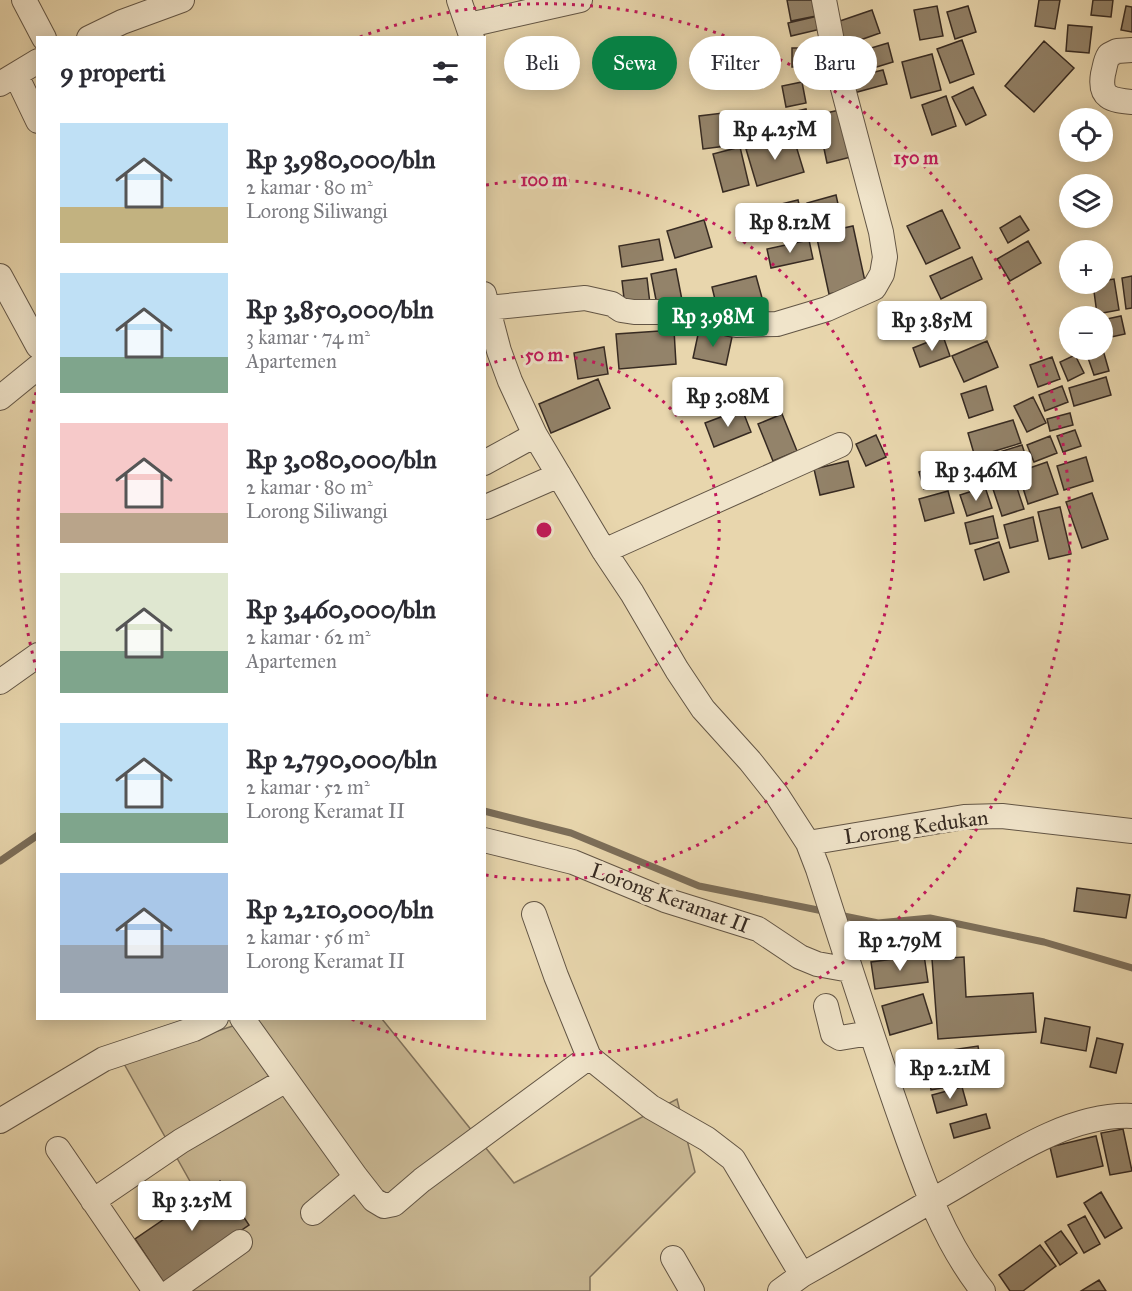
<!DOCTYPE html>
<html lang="id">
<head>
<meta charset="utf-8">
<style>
  :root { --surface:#fff; --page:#f2f2f3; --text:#2b2b33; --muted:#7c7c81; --accent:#0b8043 }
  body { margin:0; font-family:"IM FELL Great Primer",serif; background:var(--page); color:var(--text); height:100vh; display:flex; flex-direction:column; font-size:22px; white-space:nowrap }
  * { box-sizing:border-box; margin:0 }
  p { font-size:20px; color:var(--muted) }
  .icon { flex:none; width:33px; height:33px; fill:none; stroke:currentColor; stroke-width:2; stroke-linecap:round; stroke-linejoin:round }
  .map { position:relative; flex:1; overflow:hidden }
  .sheet { position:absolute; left:36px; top:36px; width:450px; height:984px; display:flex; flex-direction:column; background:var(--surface); border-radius:0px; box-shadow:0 3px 15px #0003 }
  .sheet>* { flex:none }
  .hud { position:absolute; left:504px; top:36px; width:537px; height:54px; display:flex; gap:12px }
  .buttons { position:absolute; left:1059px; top:108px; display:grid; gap:12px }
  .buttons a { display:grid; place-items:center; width:54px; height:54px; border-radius:50%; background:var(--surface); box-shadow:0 3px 15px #0003; font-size:30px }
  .price { position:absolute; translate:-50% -51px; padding:0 14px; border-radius:6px; background:#fff; color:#222; font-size:20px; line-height:39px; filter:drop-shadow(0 2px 3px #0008) }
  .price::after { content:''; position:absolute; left:50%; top:36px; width:18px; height:14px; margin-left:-9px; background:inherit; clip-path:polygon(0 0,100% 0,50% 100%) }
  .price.active { background:var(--accent); color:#fff }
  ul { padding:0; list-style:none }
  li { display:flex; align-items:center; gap:18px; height:150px; padding:0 24px }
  li span { display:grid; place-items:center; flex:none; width:168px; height:120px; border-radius:0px; color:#555 }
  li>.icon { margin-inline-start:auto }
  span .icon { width:72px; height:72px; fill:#fffc; stroke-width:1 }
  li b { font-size:26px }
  h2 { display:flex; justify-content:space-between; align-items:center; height:72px; padding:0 24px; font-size:26px }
  .pill { padding:0 21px; border-radius:27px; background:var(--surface); box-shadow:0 3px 15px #0003; font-size:21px; line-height:54px }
  .pill.active { background:var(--accent); color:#fff }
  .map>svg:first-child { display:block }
  .green { fill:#cab995; stroke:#80725c; stroke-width:1.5 }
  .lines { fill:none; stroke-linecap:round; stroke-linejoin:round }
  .stream { stroke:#7c6e59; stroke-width:7 }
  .building { fill:#93836a; stroke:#362a22; stroke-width:1.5 }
  .minor-casing { stroke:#625545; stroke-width:26 }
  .minor { stroke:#f0e4ca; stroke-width:24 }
  .ring { fill:none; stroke:#c2185b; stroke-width:3; stroke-dasharray:3 6 }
  .labels { text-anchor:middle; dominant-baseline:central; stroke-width:6; stroke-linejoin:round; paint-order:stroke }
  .street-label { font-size:21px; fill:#362a22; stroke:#f0e4ca }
  .centre { fill:#c2185b; stroke:#f0e4ca; stroke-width:3 }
  .ring-label { font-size:18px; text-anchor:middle; font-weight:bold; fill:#c2185b; stroke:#f0e4ca; stroke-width:6; stroke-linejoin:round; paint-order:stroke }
</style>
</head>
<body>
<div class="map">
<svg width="1132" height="1291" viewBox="0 0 1132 1291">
  <rect width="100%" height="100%" fill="#e8d6ad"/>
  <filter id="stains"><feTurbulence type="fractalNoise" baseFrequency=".00333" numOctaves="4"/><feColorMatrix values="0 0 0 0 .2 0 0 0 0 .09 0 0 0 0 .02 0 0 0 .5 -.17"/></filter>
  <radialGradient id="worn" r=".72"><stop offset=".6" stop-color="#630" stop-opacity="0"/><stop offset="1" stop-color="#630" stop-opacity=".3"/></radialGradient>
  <path class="green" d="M254 1019H382L514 1183 677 1099 695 1172 590 1277V1291H166L228 1249 123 1062Z"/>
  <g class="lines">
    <path class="stream" d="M484 811 571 833 699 886 828 912
      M0 861 38 835
      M839 915 878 923 930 918 1044 942 1132 968"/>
  </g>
  <path class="building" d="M787 0H813L816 16 791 21Z
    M1039 0H1060L1055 29 1035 26Z
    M1093 0H1113L1111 17 1091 15Z
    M937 6 943 36 920 40 914 10Z
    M968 6 976 32 955 39 947 12Z
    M1126 6 1132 7V32L1121 30Z
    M872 10 880 33 846 45 837 22Z
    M818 16 821 29 791 36 788 23Z
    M1068 25 1092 27 1089 53 1066 51Z
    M962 40 974 74 950 83 937 49Z
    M1044 41 1074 68 1034 112 1005 86Z
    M888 43 893 62 847 76 841 57Z
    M792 48H823V67H792Z
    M932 54 941 90 911 98 902 62Z
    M883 70 887 84 850 94 846 79Z
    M802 82 806 103 786 107 782 86Z
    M973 87 986 115 966 125 952 97Z
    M946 96 956 126 932 135 922 105Z
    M806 109 810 127 782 132 779 115Z
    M844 109 855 156 827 163 817 115Z
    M723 113 726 146 703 149 699 116Z
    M770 115 773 136 742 141 739 120Z
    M793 136 804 172 757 186 746 149Z
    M740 147 749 185 723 192 713 154Z
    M836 195 842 222 813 229 807 203Z
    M798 200 806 234 784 239 777 205Z
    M942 210 960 248 926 264 907 226Z
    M1020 216 1029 230 1008 243 1000 228Z
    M704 220 712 247 675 258 667 231Z
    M853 226 866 286 829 294 816 234Z
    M659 239 663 260 622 267 619 246Z
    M809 240 813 259 771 268 767 249Z
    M1028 241 1041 263 1010 281 997 259Z
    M972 257 982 279 941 299 930 276Z
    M676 269 682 300 657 305 651 274Z
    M756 276 764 305 719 316 712 287Z
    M1132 276V308L1126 309 1122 278Z
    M647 278 650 304 625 307 622 281Z
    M1114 279 1119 310 1097 314 1093 284H1102V281Z
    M1121 316 1125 334 1102 339V320Z
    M674 330 676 364 619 369 616 334Z
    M699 330 732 337 726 365 693 358Z
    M943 336 950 356 920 367 913 348Z
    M987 341 998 367 964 382 952 356Z
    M604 347 608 374 578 379 574 353Z
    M1103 350 1109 371 1094 375 1087 355Z
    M1075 355 1084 373 1068 381 1060 362Z
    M1052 357 1060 379 1038 387 1030 365Z
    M1106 377 1111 395 1074 406 1069 388Z
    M598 379 610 408 551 433 539 404Z
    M986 386 993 410 969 418 961 394Z
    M1062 386 1068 402 1045 411 1039 395Z
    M1033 397 1046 423 1027 432 1014 406Z
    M742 409 751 432 714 447 705 423Z
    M1070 413 1073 425 1050 431 1047 419Z
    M782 414 797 451 773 461 758 424Z
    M1013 420 1021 443 975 457 968 433Z
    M1075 430 1081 446 1063 452 1057 436Z
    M876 435 886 457 866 466 856 444Z
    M1050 436 1057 453 1034 462 1027 445Z
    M1022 445 1029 466 984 481 977 459Z
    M1086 457 1093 481 1064 490 1057 466Z
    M954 460 960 477 924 489 919 472Z
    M848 461 854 487 820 495 814 469Z
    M1047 462 1058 494 1028 504 1018 472Z
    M1013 476 1024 509 1002 516 991 483Z
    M985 487 992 508 967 516 960 495Z
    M948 491 954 513 925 521 919 499Z
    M1092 493 1108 539 1082 548 1066 502Z
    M1060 507 1071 554 1049 559 1038 512Z
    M993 516 998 538 970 544 965 523Z
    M1033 517 1038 541 1010 548 1004 525Z
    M999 542 1009 572 984 580 975 550Z
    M1077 888 1130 895 1126 918 1074 911Z
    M924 955 928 982 875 989 871 962Z
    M964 957 966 997 1033 993 1036 1032 938 1039 932 959Z
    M923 994 932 1023 890 1035 882 1006Z
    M1045 1018 1090 1027 1086 1051 1041 1043Z
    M1097 1038 1123 1044 1116 1073 1090 1067Z
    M978 1046 984 1081 931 1090 925 1054Z
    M962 1087 967 1105 937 1113 932 1095Z
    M986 1114 990 1128 954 1138 950 1124Z
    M1123 1129 1132 1171 1110 1175 1101 1133Z
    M1096 1136 1103 1166 1057 1177 1050 1147Z
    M220 1181 249 1225 164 1283 135 1239Z
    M1101 1192 1122 1228 1105 1238 1084 1203Z
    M1085 1216 1100 1244 1084 1253 1068 1225Z
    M1061 1231 1077 1253 1060 1265 1045 1242Z
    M1040 1245 1056 1266 1023 1291H1010L999 1275Z
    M1099 1280 1106 1291H1081Z"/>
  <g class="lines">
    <g class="minor-casing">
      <path id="minor" d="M24 0 44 38
        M459 0 472 38
        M469 25 580 0
        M89 38 122 22 182 0
        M1132 50 1117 51 1109 55C1105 61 1105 67 1103 74 1099 98 1111 100 1132 102
        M16 75 38 121
        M0 84 38 61
        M0 276 38 346
        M484 294 499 351 510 381 535 435 604 551 632 593 677 670 703 709 750 761 777 795 808 843 818 869C844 950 870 1031 898 1111 920 1173 941 1238 983 1291
        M488 308 585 298 612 304 621 310 634 312H689L736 325 777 324 827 309 874 288 882 274 885 257 881 232 836 62 824 0
        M0 398 38 367
        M484 463 535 435
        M486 507 559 475
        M604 551 840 445
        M0 682 38 655
        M484 840 573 862 665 900 758 929 800 957 817 964 850 970
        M808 843 964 817 1002 816 1132 831
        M534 914 556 976 589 1057 651 1107 707 1139 733 1159 802 1275
        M826 1006 833 1034 840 1038 870 1033
        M242 1018 356 1177 374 1200 384 1206 394 1204 422 1180 589 1057
        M0 1121 104 1059 194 1029 216 1018
        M58 1149 155 1291
        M93 1201 181 1141 286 1080
        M313 1213 356 1177
        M673 1258 692 1291
        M171 1291 240 1242
        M780 1291 802 1275C850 1248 897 1221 945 1193 999 1162 1067 1113 1132 1116"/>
    </g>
    <use href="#minor" class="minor"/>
  </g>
  <g class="ring">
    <path d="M486 365A175 175 0 1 1 486 695"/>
    <path d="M486 185A350 350 0 1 1 486 875"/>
    <path d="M37 671A526 526 0 0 1 37 389M360 37A526 526 0 1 1 351 1019"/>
  </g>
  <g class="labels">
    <g class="street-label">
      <text transform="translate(916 827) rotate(-8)">Lorong Kedukan</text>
      <text transform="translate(670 898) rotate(20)">Lorong Keramat II</text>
    </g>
  </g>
  <circle cx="544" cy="530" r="9" class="centre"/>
  <g class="ring-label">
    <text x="916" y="164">150 m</text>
    <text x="544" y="186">100 m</text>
    <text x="544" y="361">50 m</text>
  </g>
  <rect width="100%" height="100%" filter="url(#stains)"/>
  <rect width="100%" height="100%" fill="url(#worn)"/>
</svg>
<div class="buttons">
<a><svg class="icon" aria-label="locate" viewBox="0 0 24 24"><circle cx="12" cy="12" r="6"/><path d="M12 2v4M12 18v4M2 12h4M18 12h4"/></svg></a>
<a><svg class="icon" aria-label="layers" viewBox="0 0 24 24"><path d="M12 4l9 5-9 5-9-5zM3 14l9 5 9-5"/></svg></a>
<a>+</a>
<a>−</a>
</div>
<b class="price" style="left:775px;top:161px">Rp 4.25M</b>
<b class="price" style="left:790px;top:254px">Rp 8.12M</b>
<b class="price active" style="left:713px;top:348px">Rp 3.98M</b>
<b class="price" style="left:932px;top:352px">Rp 3.85M</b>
<b class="price" style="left:728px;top:428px">Rp 3.08M</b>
<b class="price" style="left:976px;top:502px">Rp 3.46M</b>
<b class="price" style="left:900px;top:972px">Rp 2.79M</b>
<b class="price" style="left:950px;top:1100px">Rp 2.21M</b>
<b class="price" style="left:192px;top:1232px">Rp 3.25M</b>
<div class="hud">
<a class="pill">Beli</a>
<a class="pill active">Sewa</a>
<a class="pill">Filter</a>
<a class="pill">Baru</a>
</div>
<section class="sheet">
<h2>9 properti<svg class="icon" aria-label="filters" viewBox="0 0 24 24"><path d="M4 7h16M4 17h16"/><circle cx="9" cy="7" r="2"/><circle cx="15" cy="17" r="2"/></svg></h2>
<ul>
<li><span style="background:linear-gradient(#bfe0f5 70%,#c2b280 0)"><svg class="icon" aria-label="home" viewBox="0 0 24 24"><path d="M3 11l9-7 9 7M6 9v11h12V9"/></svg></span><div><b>Rp 3,980,000/bln</b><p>2 kamar · 80 m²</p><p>Lorong Siliwangi</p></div></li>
<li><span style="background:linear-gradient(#bfe0f5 70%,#7fa58c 0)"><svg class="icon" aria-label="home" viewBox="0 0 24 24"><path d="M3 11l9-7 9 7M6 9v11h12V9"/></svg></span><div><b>Rp 3,850,000/bln</b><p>3 kamar · 74 m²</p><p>Apartemen</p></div></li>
<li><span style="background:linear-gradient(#f6c9c9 75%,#b9a48a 0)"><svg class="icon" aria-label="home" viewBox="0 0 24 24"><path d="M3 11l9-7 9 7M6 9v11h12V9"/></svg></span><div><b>Rp 3,080,000/bln</b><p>2 kamar · 80 m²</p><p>Lorong Siliwangi</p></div></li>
<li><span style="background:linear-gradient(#dfe7d0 65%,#7fa58c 0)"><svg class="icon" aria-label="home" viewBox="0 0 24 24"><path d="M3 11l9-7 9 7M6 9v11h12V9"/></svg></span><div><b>Rp 3,460,000/bln</b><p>2 kamar · 62 m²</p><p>Apartemen</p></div></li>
<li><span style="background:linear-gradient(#bfe0f5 75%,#7fa58c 0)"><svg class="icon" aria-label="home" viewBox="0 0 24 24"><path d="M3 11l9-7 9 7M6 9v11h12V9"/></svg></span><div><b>Rp 2,790,000/bln</b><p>2 kamar · 52 m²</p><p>Lorong Keramat II</p></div></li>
<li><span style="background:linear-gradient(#a9c7e8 60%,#9aa5b1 0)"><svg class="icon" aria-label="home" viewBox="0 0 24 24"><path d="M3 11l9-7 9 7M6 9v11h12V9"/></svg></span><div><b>Rp 2,210,000/bln</b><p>2 kamar · 56 m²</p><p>Lorong Keramat II</p></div></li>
</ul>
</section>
</div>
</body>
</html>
